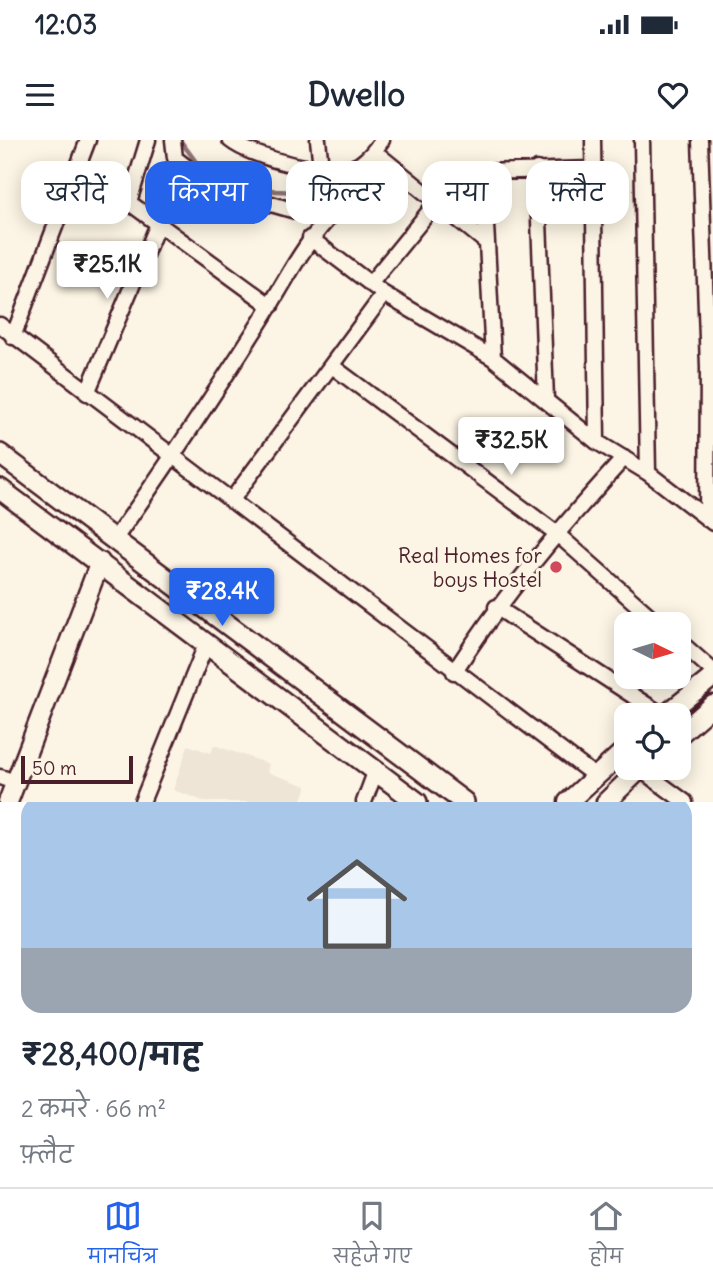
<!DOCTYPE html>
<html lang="hi">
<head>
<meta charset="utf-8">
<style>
  :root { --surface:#fff; --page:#f2f2f3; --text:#1f2937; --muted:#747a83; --line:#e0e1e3; --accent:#2563eb }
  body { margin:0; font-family:Delius,"Playpen Sans Deva",sans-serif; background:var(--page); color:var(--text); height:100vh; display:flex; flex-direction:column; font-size:26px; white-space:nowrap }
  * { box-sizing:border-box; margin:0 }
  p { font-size:23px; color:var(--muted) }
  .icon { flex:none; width:38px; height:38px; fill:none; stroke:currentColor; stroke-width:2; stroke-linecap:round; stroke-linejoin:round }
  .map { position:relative; height:662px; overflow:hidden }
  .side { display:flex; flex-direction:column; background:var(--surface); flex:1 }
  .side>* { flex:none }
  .top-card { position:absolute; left:21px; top:21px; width:672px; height:63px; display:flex; gap:14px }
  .needle { width:46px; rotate:95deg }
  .tools { position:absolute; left:614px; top:472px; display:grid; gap:14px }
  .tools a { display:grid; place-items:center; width:77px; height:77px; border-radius:14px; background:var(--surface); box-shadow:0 4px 18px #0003; font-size:35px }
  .scale { position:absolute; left:21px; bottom:18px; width:112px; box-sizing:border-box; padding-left:7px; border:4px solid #4a1f2b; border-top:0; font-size:19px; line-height:24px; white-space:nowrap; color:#4a1f2b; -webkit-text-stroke:5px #fcf5e5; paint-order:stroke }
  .price { position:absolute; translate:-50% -60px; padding:0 16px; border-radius:7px; background:#fff; color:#222; font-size:23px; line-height:46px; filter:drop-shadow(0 2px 4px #0008) }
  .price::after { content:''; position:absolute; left:50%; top:42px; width:21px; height:16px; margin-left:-10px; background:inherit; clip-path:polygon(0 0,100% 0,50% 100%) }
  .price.current { background:var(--accent); color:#fff }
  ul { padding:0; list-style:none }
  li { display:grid; align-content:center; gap:14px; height:371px; padding:0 21px }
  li+li { border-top:2px solid var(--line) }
  li span { display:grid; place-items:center; height:217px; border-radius:21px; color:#555 }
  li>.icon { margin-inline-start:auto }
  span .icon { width:126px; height:126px; fill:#fffc; stroke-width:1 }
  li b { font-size:30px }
  .chip { padding:0 24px; border-radius:21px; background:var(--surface); box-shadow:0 4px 18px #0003; font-size:24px; line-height:63px }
  .chip.current { background:var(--accent); color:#fff }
  .status { display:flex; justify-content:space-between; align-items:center; height:49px; padding:0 35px; background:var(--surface); direction:ltr }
  .status svg { height:19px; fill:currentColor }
  header { display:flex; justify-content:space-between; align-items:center; height:91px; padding:0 21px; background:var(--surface); font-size:32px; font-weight:800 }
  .tabs { display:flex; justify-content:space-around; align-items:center; height:98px; border-top:2px solid var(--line); background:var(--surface); font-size:19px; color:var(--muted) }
  .tabs a { display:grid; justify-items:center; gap:4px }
  .tabs .current { color:var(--accent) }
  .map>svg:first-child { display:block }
  .built { fill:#eee5d7 }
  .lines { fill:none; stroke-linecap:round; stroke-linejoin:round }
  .stream { stroke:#917474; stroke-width:4.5 }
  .minor-casing { stroke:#4a1f2b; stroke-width:19 }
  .tertiary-casing { stroke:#4a1f2b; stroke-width:23 }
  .secondary-casing { stroke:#4a1f2b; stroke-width:24 }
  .minor { stroke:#fcf5e5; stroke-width:14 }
  .tertiary { stroke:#fcf5e5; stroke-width:18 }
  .secondary { stroke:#fcf5e5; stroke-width:19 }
  .poi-dot { fill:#d1495b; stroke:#fcf5e5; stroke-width:2.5 }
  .labels { text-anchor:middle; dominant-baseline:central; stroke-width:6; stroke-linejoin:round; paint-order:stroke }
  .poi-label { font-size:21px; fill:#4a1f2b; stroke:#fcf5e5; text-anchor:end }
</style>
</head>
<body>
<div class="status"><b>12:03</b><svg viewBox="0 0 49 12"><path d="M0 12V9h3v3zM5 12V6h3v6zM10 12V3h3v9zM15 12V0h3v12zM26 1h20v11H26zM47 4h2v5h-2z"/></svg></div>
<header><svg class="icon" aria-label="menu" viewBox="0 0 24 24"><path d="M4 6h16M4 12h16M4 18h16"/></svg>Dwello<svg class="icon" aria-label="heart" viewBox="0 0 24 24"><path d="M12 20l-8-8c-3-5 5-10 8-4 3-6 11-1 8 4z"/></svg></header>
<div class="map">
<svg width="713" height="662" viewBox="0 0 713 662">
  <rect width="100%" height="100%" fill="#fcf5e5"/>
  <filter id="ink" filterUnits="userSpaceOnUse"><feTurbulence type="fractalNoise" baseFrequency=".0143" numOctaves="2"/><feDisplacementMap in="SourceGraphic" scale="14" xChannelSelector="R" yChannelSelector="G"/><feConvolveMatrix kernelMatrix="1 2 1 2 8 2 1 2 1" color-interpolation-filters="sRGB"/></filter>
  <g filter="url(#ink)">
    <path class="built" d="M188 605 211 613 214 605 269 624 267 632 307 646 301 662H206L173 650Z"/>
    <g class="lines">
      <path class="stream" d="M180 0 202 30 275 51 321 53 370 33 378 17"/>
      <g class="minor-casing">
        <path id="minor" d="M173 0 175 18 212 47 327 80
          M230 0C252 18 334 40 360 24 369 18 376 9 382 0
          M593 0 597 302
          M642 0 648 333
          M700 0 708 227 707 379
          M380 16 487 103 493 218
          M79 26 271 166
          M537 29 546 259
          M483 32 487 103
          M129 62 148 0
          M310 98 384 154 493 218 597 302 648 333 713 383
          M370 144 436 63 483 32 593 29
          M0 185 595 636
          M13 197 88 0
          M332 226 556 393 660 485
          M87 253 158 84
          M231 361 384 154
          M114 400C164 330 211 259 257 187 280 152 298 112 327 80L318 0
          M496 467 664 576
          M679 501 713 531
          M454 532C505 453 561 387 624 318
          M640 629 685 662
          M0 637 15 642
          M142 662 207 502
          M364 662 376 630"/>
      </g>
      <g class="tertiary-casing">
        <path id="tertiary" d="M664 576 713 537
          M679 595 713 565
          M8 662 100 422
          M568 662 626 609
          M606 662 641 628"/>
      </g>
      <g class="secondary-casing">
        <path id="secondary" d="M0 314 464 662
          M0 349 417 662"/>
      </g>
      <use href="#minor" class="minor"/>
      <use href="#tertiary" class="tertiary"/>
      <use href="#secondary" class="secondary"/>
    </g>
  </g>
  <circle class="poi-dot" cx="556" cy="427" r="7"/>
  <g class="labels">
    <g class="poi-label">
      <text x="542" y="415">Real Homes for<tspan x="542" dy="24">boys Hostel</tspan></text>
    </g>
  </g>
</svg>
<div class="tools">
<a><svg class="needle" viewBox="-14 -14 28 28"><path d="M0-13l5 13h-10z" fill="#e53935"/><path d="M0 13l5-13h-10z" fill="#747a83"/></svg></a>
<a><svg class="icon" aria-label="locate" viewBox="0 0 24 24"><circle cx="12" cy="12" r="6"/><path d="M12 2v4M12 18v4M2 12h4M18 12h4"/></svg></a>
</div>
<div class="scale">50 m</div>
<b class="price" style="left:107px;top:161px">₹25.1K</b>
<b class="price" style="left:511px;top:337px">₹32.5K</b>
<b class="price current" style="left:222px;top:488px">₹28.4K</b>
<div class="top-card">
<a class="chip">खरीदें</a>
<a class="chip current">किराया</a>
<a class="chip">फ़िल्टर</a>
<a class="chip">नया</a>
<a class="chip">फ़्लैट</a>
</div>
</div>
<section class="side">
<ul>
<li><span style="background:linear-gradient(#a9c7e8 70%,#9aa5b1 0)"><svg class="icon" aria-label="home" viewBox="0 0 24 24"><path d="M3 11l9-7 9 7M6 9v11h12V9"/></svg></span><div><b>₹28,400/माह</b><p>2 कमरे · 66 m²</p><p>फ़्लैट</p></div></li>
</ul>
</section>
<nav class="tabs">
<a class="current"><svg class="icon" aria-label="map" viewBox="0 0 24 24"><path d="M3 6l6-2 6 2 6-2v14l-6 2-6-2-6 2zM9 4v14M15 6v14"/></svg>मानचित्र</a>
<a><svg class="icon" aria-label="saved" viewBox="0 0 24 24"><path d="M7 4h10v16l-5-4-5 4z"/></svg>सहेजे गए</a>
<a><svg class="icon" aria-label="home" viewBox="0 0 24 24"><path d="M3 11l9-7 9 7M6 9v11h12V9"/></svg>होम</a>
</nav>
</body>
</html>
